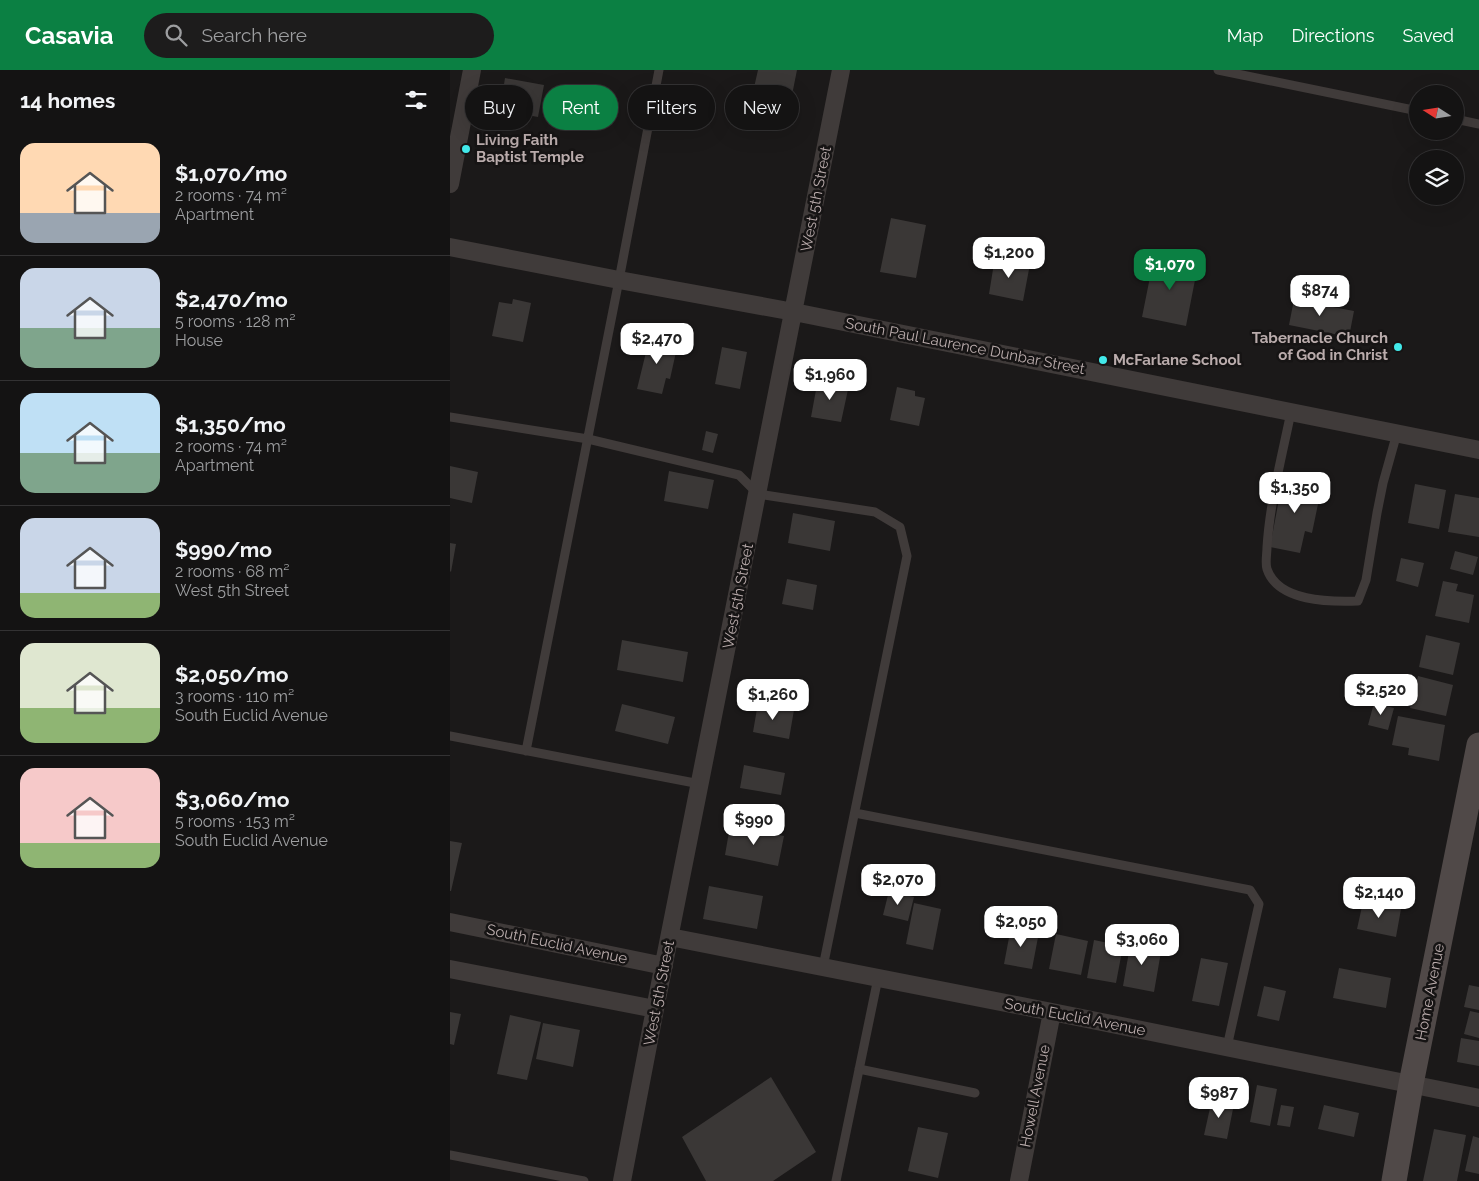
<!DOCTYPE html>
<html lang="en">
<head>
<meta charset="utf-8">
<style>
  :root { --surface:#141313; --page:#1d1c1c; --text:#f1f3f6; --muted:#9d9ea0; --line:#333233; --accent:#0b8043 }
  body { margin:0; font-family:Raleway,sans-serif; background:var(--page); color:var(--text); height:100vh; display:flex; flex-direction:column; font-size:19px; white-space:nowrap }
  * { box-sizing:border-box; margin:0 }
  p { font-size:16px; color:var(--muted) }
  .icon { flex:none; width:28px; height:28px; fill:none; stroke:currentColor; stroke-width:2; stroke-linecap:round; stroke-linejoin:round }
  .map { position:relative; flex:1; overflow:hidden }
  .sheet { display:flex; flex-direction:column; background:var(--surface); width:450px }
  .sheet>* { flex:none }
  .guide { position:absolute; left:15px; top:15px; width:475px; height:45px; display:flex; gap:10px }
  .needle { width:32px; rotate:282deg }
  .controls { position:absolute; left:959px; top:15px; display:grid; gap:10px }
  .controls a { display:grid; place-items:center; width:55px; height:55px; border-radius:50%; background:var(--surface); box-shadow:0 5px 20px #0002,0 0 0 1px var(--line); font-size:25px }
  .price { position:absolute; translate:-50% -42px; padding:0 11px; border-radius:10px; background:#fff; color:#222; font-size:16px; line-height:32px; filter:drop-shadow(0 1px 2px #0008) }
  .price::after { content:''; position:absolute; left:50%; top:30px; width:15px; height:11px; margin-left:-8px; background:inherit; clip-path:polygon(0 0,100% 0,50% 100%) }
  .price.active { background:var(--accent); color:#fff }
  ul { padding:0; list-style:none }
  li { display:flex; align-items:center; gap:15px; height:125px; padding:0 20px }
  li+li { border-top:1px solid var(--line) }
  li span { display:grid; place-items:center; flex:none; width:140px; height:100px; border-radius:15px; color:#555 }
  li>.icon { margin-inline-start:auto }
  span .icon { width:60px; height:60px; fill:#fffc; stroke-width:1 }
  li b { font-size:21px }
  h2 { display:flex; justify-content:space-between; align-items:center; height:60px; padding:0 20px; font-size:21px }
  .tag { padding:0 18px; border-radius:22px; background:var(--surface); box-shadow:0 5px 20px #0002,0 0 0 1px var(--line); font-size:18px; line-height:45px }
  .tag.active { background:var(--accent); color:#fff }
  header { display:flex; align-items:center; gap:30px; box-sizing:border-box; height:70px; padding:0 25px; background:var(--accent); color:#fff }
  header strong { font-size:24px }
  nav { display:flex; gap:28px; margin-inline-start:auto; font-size:18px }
  .search { width:350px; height:45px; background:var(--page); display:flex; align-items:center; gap:12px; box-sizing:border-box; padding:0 18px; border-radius:28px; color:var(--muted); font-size:19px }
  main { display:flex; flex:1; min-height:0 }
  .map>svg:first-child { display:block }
  .building { fill:#3a3736 }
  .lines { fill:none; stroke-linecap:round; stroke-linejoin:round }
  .lane { stroke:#403b3a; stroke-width:9 }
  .street { stroke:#403b3a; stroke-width:18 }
  .secondary { stroke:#504948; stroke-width:25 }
  .poi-dot { fill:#42e9ea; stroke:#161414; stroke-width:2 }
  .labels { text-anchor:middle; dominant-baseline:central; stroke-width:5; stroke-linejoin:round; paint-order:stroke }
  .poi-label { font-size:15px; font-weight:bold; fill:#baacac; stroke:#161414; text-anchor:start }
  .street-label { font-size:15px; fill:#baacac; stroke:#161414 }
</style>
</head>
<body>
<header>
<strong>Casavia</strong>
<div class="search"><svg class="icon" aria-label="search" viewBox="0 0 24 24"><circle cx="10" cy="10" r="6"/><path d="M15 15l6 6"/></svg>Search here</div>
<nav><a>Map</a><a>Directions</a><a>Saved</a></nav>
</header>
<main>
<section class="sheet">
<h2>14 homes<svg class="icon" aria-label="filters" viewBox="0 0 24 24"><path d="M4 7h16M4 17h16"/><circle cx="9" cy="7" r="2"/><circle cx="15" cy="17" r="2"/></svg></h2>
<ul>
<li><span style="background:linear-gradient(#ffd9b3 70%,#9aa5b1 0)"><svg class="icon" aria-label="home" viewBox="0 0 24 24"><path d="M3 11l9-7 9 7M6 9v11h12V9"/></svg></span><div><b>$1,070/mo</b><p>2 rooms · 74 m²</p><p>Apartment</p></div></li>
<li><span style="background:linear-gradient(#c9d6e8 60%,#7fa58c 0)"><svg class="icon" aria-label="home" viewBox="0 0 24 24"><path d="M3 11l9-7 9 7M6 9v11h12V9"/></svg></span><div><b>$2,470/mo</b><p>5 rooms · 128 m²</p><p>House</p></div></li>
<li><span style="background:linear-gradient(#bfe0f5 60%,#7fa58c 0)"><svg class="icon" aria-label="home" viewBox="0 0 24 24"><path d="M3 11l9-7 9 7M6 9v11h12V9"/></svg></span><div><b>$1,350/mo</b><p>2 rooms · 74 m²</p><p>Apartment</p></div></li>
<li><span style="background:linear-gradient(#c9d6e8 75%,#8fb573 0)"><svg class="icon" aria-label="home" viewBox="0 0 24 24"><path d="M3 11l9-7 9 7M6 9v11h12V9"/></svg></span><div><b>$990/mo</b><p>2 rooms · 68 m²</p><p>West 5th Street</p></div></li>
<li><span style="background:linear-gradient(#dfe7d0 65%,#8fb573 0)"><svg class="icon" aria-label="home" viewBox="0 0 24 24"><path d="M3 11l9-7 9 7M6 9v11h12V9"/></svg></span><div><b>$2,050/mo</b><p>3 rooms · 110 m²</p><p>South Euclid Avenue</p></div></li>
<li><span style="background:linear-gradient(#f6c9c9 75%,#8fb573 0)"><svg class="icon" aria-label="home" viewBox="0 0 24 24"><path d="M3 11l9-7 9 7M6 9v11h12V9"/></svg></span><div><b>$3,060/mo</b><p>5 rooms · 153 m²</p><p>South Euclid Avenue</p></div></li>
</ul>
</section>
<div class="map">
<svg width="1029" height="1111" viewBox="0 0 1029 1111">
  <rect width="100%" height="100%" fill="#1b1919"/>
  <path class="building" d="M308 0H347L341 30 303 22Z
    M55 8 94 15 88 47 50 40Z
    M441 148 476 155 466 208 430 202Z
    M712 184 742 189 738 209 745 210 736 256 692 247 701 202 708 203Z
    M545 187 580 194 573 231 539 224Z
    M847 214 854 216 851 231 904 241 899 267 839 255Z
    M63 229 81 233 73 272 42 266 49 232 62 234Z
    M200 266 228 273 220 309 216 308 212 324 187 319Z
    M272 277 297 282 290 319 265 314Z
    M368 309 399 315 391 352 361 347Z
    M447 317 465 321V326L475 328 469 356 440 350Z
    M256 361 268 364 263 383 252 380Z
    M0 396 28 402 22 433 0 428Z
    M219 401 264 410 258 439 214 431Z
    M833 408 872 415 862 463 855 461 850 483 820 477Z
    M965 414 996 420 989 459 958 453Z
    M1005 424 1029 428V467L998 462Z
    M343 443 385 451 380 481 338 473Z
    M0 473 6 474 1 502 0 501Z
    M1005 481 1028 487 1023 505 1000 499Z
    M951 488 974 493 968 517 946 511Z
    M337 509 367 515 363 540 332 534Z
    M993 511 1008 514 1006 521 1024 525 1019 553 985 546Z
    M976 565 1010 573 1003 605 969 597Z
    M172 570 238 582 233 612 167 600Z
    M968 606 1003 615 996 646 960 638Z
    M308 633 344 640 339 669 303 662Z
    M924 633 944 638 938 660 918 655Z
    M172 634 225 647 218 674 165 661Z
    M948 646 995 655 989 691 958 685 959 678 942 675Z
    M294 695 335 703 331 725 290 718Z
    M280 756 334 766 328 796 275 785Z
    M0 771 12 773 1 821H0Z
    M259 816 313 826 307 859 253 849Z
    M439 821 464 827 458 851 433 845Z
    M913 832 951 839 946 867 907 859Z
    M464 833 491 839 483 880 456 874Z
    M561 857 589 862 582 899 554 894Z
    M606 864 638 871 631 905 599 899Z
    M644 870 673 876 666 913 637 908Z
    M681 870 712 876 704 922 673 916Z
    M751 888 778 893 769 936 742 931Z
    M889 898 941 908 936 938 883 928Z
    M1019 915 1029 917V940L1014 937Z
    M814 916 836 921 829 951 807 946Z
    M1020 941 1029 943V968L1014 964Z
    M0 942 11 944 4 975 0 974Z
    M60 945 91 952 77 1010 47 1004Z
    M93 953 130 960 123 997 86 989Z
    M1011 968 1029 971V996L1007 992Z
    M321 1007 366 1082 323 1111H256L232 1067Z
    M807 1015 827 1019 820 1056 800 1052Z
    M762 1029 784 1034 777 1069 754 1065Z
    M831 1035 844 1037 840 1057 827 1055Z
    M874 1035 909 1043 904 1067 868 1059Z
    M468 1057 498 1063 488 1108 458 1101Z
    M984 1059 1016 1065 1007 1111H973Z
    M1023 1066 1029 1068V1104L1015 1101Z"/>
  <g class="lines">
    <path class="lane" d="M768 0 968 41
      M1005 49 1029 54
      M841 342C832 386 820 431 817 477 817 484 815 493 817 499 828 532 880 532 908 531L916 510 927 443 933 413 947 363
      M0 347 138 369 289 405 308 424 425 442 450 457 457 486 373 897
      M0 666 250 714
      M76 681 169 210 209 0
      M405 743 800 820 809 834 777 977
      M409 999 525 1023
      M0 1085 134 1111
      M386 1111 428 908"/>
    <path class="street" d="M0 114 22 0
      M0 177 169 210 344 242 1029 380
      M0 852 214 896
      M220 867 602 942 1029 1028
      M0 899 205 939
      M172 1111 205 939 391 0
      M569 1111 602 942"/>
    <path class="secondary" d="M944 1111 961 1014 1029 675"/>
  </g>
  <g class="poi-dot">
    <circle cx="16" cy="79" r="5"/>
    <circle cx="948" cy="277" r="5"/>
    <circle cx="653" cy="290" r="5"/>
  </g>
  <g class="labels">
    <g class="poi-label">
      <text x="26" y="70">Living Faith<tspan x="26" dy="17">Baptist Temple</tspan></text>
      <text x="938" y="268" text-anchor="end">Tabernacle Church<tspan x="938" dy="17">of God in Christ</tspan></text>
      <text x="663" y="290">McFarlane School</text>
    </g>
    <g class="street-label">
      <text transform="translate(366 129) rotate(-79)">West 5th Street</text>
      <text transform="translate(515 276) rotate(11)">South Paul Laurence Dunbar Street</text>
      <text transform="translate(288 526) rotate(-79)">West 5th Street</text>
      <text transform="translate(107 874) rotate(12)">South Euclid Avenue</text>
      <text transform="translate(980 922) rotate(-79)">Home Avenue</text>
      <text transform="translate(209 923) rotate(-79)">West 5th Street</text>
      <text transform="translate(625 947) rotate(11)">South Euclid Avenue</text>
      <text transform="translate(585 1026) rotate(-79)">Howell Avenue</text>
    </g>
  </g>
</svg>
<div class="controls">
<a><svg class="needle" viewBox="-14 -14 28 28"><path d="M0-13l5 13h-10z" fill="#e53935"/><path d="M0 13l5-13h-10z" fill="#9d9ea0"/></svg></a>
<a><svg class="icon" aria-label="layers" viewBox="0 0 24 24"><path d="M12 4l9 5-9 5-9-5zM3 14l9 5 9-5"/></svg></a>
</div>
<b class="price" style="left:559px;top:209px">$1,200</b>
<b class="price active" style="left:720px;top:221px">$1,070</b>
<b class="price" style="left:870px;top:247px">$874</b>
<b class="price" style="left:207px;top:295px">$2,470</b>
<b class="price" style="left:380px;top:331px">$1,960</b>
<b class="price" style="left:845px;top:444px">$1,350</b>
<b class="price" style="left:931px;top:646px">$2,520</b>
<b class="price" style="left:323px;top:651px">$1,260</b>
<b class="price" style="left:304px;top:776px">$990</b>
<b class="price" style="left:448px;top:836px">$2,070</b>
<b class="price" style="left:929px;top:849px">$2,140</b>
<b class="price" style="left:571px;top:878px">$2,050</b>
<b class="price" style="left:692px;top:896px">$3,060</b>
<b class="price" style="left:769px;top:1049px">$987</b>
<div class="guide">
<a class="tag">Buy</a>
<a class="tag active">Rent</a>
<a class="tag">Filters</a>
<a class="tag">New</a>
</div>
</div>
</main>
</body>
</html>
